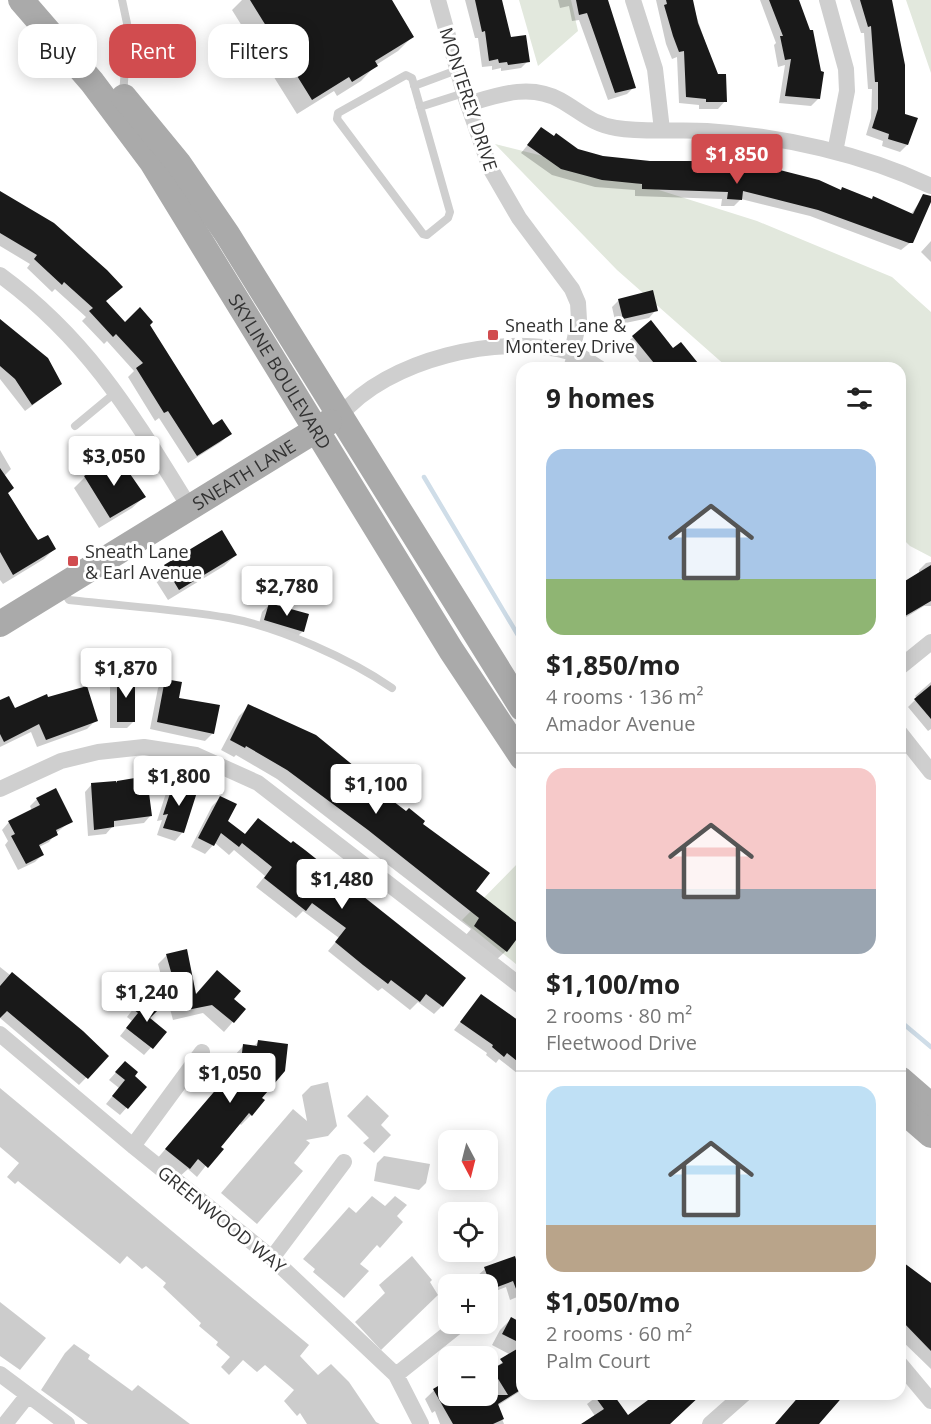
<!DOCTYPE html>
<html lang="en">
<head>
<meta charset="utf-8">
<style>
  :root { --surface:#fff; --page:#f6f6f6; --text:#222; --muted:#767676; --line:#e0e0e0; --accent:#d14c4f }
  body { margin:0; font-family:"Open Sans",sans-serif; background:var(--page); color:var(--text); height:100vh; display:flex; flex-direction:column; font-size:22px; white-space:nowrap }
  * { box-sizing:border-box; margin:0 }
  p { font-size:20px; color:var(--muted) }
  .icon { flex:none; width:33px; height:33px; fill:none; stroke:currentColor; stroke-width:2; stroke-linecap:round; stroke-linejoin:round }
  .map { position:relative; flex:1; overflow:hidden }
  .drawer { position:absolute; left:516px; top:362px; width:390px; height:1038px; display:flex; flex-direction:column; background:var(--surface); border-radius:18px; box-shadow:0 3px 15px #0003 }
  .drawer>* { flex:none }
  .banner { position:absolute; left:18px; top:24px; width:408px; height:54px; display:flex; gap:12px }
  .needle { width:39px; rotate:173deg }
  .fabs { position:absolute; left:438px; top:1130px; display:grid; gap:12px }
  .fabs a { display:grid; place-items:center; width:60px; height:60px; border-radius:12px; background:var(--surface); box-shadow:0 3px 15px #0003; font-size:30px }
  .price { position:absolute; translate:-50% -51px; padding:0 14px; border-radius:6px; background:#fff; color:#222; font-size:20px; line-height:39px; filter:drop-shadow(0 2px 3px #0008) }
  .price::after { content:''; position:absolute; left:50%; top:36px; width:18px; height:14px; margin-left:-9px; background:inherit; clip-path:polygon(0 0,100% 0,50% 100%) }
  .price.active { background:var(--accent); color:#fff }
  ul { padding:0; list-style:none }
  li { display:grid; align-content:center; gap:12px; height:318px; padding:0 30px }
  li+li { border-top:2px solid var(--line) }
  li span { display:grid; place-items:center; height:186px; border-radius:18px; color:#555 }
  li>.icon { margin-inline-start:auto }
  span .icon { width:108px; height:108px; fill:#fffc; stroke-width:1 }
  li b { font-size:26px }
  h2 { display:flex; justify-content:space-between; align-items:center; height:72px; padding:0 30px; font-size:26px }
  .chip { padding:0 21px; border-radius:18px; background:var(--surface); box-shadow:0 3px 15px #0003; font-size:21px; line-height:54px }
  .chip.active { background:var(--accent); color:#fff }
  .map>svg:first-child { display:block }
  .green { fill:#e2e8dd }
  .shadow { fill:#0003 }
  .lines { fill:none; stroke-linecap:round; stroke-linejoin:round }
  .stream { stroke:#cfdde8; stroke-width:4.5 }
  .building { fill:#191919 }
  .service { stroke:#cfcfcf; stroke-width:8 }
  .minor { stroke:#cfcfcf; stroke-width:16 }
  .primary { stroke:#aaa; stroke-width:26 }
  .poi-dot { fill:#d14c4f; stroke:#fff; stroke-width:2 }
  .labels { text-anchor:middle; dominant-baseline:central; stroke-width:6; stroke-linejoin:round; paint-order:stroke }
  .street-label { font-size:18px; fill:#323232; stroke:#fff }
  .poi-label { font-size:18px; fill:#323232; stroke:#fff; text-anchor:start }
</style>
</head>
<body>
<div class="map">
<svg width="931" height="1424" viewBox="0 0 931 1424">
  <rect width="100%" height="100%" fill="#fff"/>
  <path class="green" d="M519 0H571L578 31 538 66Z
    M906 0H931V73Z
    M495 144 583 166 757 221 892 277 931 312V557L910 546 900 536V368L727 367 617 270Z
    M519 862 522 865V969L462 920Z"/>
  <path class="shadow" d="M242 0H390L413 36 398 51 376 65 361 81 337 96 334 91 297 114 232 10Z
    M465 0H500L510 39 528 61 521 68 501 71V68L492 70V66L482 67 478 38H475Z
    M558 0H606L634 87 627 94 608 100 579 20 572 21 569 6 560 8Z
    M656 0H691L725 101 718 109H699V105L679 103 677 57 672 59 666 44Z
    M760 0H798L809 32 818 99 811 106 779 103 785 65 778 67 774 45 776 43Z
    M850 0H891L904 65 903 115 907 145 900 152 882 146 883 141 866 135 871 118 872 89H868L864 33H861Z
    M541 129 577 151 602 158 731 168 734 165 840 191 911 214 924 196 931 199 911 242 901 250 810 216 741 199 734 206H721L722 199 635 196V190L595 187 552 175 521 153Z
    M0 192 125 324 148 325 213 427 230 434 221 442 188 463 159 418 155 421 128 377 134 371 107 341 104 344 82 321 86 317 55 289 52 292 27 268 30 264 0 246Z
    M931 241V262L921 252Z
    M619 300 656 310 649 318 616 325 612 307Z
    M0 319 61 384 25 411 0 379Z
    M633 337 673 350 700 368H644L626 344Z
    M0 450 11 469 4 476 7 494 38 542 54 549 44 559 3 584 0 580Z
    M85 477 144 497 132 508 99 528 74 488Z
    M236 555 224 566 168 600 154 578 165 567Z
    M931 562V606H924L900 621V586L919 574V570L926 563Z
    M270 604 303 631 296 638 258 628 262 612Z
    M118 678 134 721 127 728H110V685Z
    M165 680 177 699 213 733 205 741 150 729 158 688Z
    M931 682V729L928 731 908 707 917 698 915 696Z
    M0 702 14 710 96 720 87 729 37 747 31 732 0 747Z
    M249 706 361 778 421 824 473 891 522 929 506 951 496 960 465 936 471 929 277 779 236 755 234 757 221 750 239 716Z
    M118 782 134 793 151 815 144 823 112 827 106 834 88 836 85 792 92 784Z
    M174 783 196 790 182 833 175 841 157 835 162 820 157 821 167 790Z
    M221 797 226 821 442 1006 434 1014 418 1002 410 1010 382 988 378 991 328 951 339 938 303 911 296 918 256 887 265 876 234 850 229 855 215 843 205 854 191 847 212 806Z
    M37 799 71 821 56 833 49 842 39 847 43 854 35 862 18 870 5 845 8 841 2 830 9 822 32 811 30 806Z
    M167 955 195 996 232 999 244 1009 224 1032 203 1013 173 1020 158 964Z
    M0 967 82 1032 107 1056 79 1085 0 1018Z
    M481 996 522 1026V1077L499 1059 496 1063 486 1055 487 1053 454 1030Z
    M137 1004 148 1018 165 1032 144 1055 120 1036 132 1021 127 1017Z
    M259 1041 260 1098 251 1115 241 1125 239 1123 197 1177 188 1169 178 1178 156 1160 231 1073 234 1056 244 1045 253 1047Z
    M118 1070 133 1077 145 1087 120 1115 106 1104 119 1088 109 1080Z
    M328 1082 337 1126 328 1136 306 1140 310 1143 294 1163 303 1171 257 1224 221 1193 293 1109 307 1121 302 1095 311 1086Z
    M0 1088 309 1345 300 1356 318 1375 331 1364 349 1382 376 1422 380 1424H307L300 1413 297 1416 284 1401 294 1390 265 1365 257 1372 243 1360 229 1375 221 1367 230 1357 216 1345 218 1342 199 1326 201 1323 163 1287 166 1283 146 1266 142 1269 127 1256 120 1264 18 1181 15 1184 7 1177 19 1163 0 1147Z
    M367 1095 389 1116 381 1125 391 1135 374 1153 363 1143 369 1138 347 1116Z
    M384 1156 430 1164 426 1183 419 1190 374 1181 377 1163Z
    M372 1196 385 1206 395 1196 407 1205 397 1216 403 1222 380 1248 377 1245 360 1264 369 1271 344 1298 313 1272 315 1269 303 1259 349 1207 356 1213Z
    M412 1256 432 1280 430 1282 438 1295 381 1350 355 1322 385 1293 379 1285Z
    M514 1258 518 1268 522 1266V1295L510 1300 506 1287 488 1294V1284H480L477 1276 485 1269Z
    M900 1260 931 1285V1369L900 1339Z
    M0 1302 46 1338 20 1370 0 1356Z
    M511 1319 522 1325V1390L497 1406 504 1424H440L435 1411 432 1413 425 1399 448 1377V1395H488V1374L511 1355 492 1345 500 1330Z
    M74 1344 90 1355 88 1359 132 1391 138 1385 190 1424H88L41 1390 65 1353Z
    M600 1394H611L627 1417 658 1394H700L670 1424H582L595 1416 587 1404Z
    M801 1394H842L817 1424H776Z"/>
  <g class="lines">
    <path class="stream" d="M424 477 522 642
      M900 1021 931 1047"/>
  </g>
  <path class="building" d="M250 0H392L414 37 375 61 378 66 352 82 349 77 312 100Z
    M475 0H502L511 37 526 35 530 62 508 65 507 62 499 63 498 59 489 61 485 31 482 32Z
    M576 0H608L636 88 615 93 587 13 579 15Z
    M666 0H693L698 23 718 74H726L727 102H706V99L686 97 684 51 679 52 673 36 664 5 667 4Z
    M769 0H799L810 30H813L821 71 824 72 820 99 785 96 791 59 785 60 780 36H783Z
    M860 0H892L905 65V114L918 118 908 145 888 139 889 134 872 128 878 109V82H875L871 26 868 27Z
    M541 127 554 136 556 133 578 149 603 156 650 161H707V164L733 166V163L742 164 767 170 768 167 819 180 841 190 842 187 872 199 873 196 913 214 923 194 931 196V202L913 243H909L818 210 743 191 742 200 727 199 728 192 642 189V184L602 180 561 169 527 145Z
    M0 191 54 223 107 270 123 287 106 301 125 322 140 307 153 322 150 325 213 425 222 419 232 434 197 456 168 411 164 413 136 368 143 363 116 334 113 337 89 311 93 308 64 282 62 285 34 259 37 255 0 233Z
    M653 290 658 311 623 319 618 299Z
    M0 319 48 358 62 384 32 405 15 379 0 366Z
    M651 320 673 348 681 342 702 368H658L632 336Z
    M117 455 146 497 110 518 84 476Z
    M0 468 14 488 8 493 30 528 38 540 48 535 56 549 13 575 0 552Z
    M222 530 237 555 179 590 164 565Z
    M931 565V601L900 619V584Z
    M269 603 309 614 304 632 264 620Z
    M117 676H135V722H117Z
    M165 679 182 682 179 698 220 705 214 734 157 722Z
    M931 685V719L914 699Z
    M87 686 98 721 46 740 39 724 4 742 0 734V700L9 696 15 708 47 694 48 697Z
    M248 704 316 735 365 775 363 778 406 811 409 808 425 821 423 824 490 873 476 891 522 927V932L507 952 474 926 479 918 368 830 287 770 246 746 245 748 230 740Z
    M135 778V792L149 793 152 816 114 821V827L94 830 91 783 116 781 117 783V781Z
    M174 781 198 789 184 833 163 828 168 814 163 815Z
    M56 788 73 822 56 830 58 835 39 845 44 855 26 864 11 836 15 834 8 821 40 805 36 798Z
    M220 796 237 804 228 821 245 834 258 818 291 843 293 841 305 850 466 978 443 1007 426 994 420 1002 391 980 388 984 363 965 335 942 346 928 312 903 306 911 264 878 272 867 242 843 239 847 221 833 214 846 198 838Z
    M187 949 196 994 217 970 241 991 234 999 246 1009 234 1023 212 1005 182 1011 166 954Z
    M12 972 83 1031 109 1056 88 1079 7 1011 0 1018V986Z
    M481 994 522 1023V1065L507 1053 504 1057 492 1047 493 1045 460 1022Z
    M144 995 160 1008 150 1018 167 1032 153 1049 126 1028 138 1013 133 1009Z
    M258 1040 288 1044 285 1071 262 1098 265 1100 252 1116 249 1113 221 1147 224 1149 208 1168 198 1159 190 1169 165 1149 231 1072 239 1079 243 1044 257 1046Z
    M125 1061 138 1072 135 1076 147 1087 128 1109 112 1096 125 1080 115 1072Z
    M515 1256 518 1266 522 1265 521 1302 513 1281 492 1289 484 1267Z
    M900 1260 931 1283V1351L900 1319Z
    M511 1317 522 1323V1344L502 1334Z
    M522 1346V1389L498 1404 504 1419 493 1424H453L433 1389 448 1380V1395H508L492 1369 503 1363 500 1359Z
    M593 1394H613L628 1415 656 1394H702L670 1424H581L604 1409Z
    M801 1394H845L819 1424H775Z"/>
  <g class="lines">
    <path class="service" d="M122 0 128 28 123 95
      M406 75 412 78 450 212 448 218 427 235 423 234 337 119 338 113Z
      M414 86 457 70
      M420 107 464 93
      M567 368 572 352
      M75 426 116 392
      M63 590 69 600C122 606 176 609 229 618 279 627 350 659 392 688"/>
    <path class="minor" d="M438 0 464 93 490 168 519 218 572 289 578 303 579 320 572 352
      M633 0 655 69 662 130
      M827 0 846 69 847 91 835 152
      M468 104C498 95 530 83 560 100 580 111 593 125 616 128 646 133 677 129 707 131 782 136 863 154 931 186
      M0 275C89 340 133 416 190 508
      M340 416C387 359 500 333 570 352 580 355 590 362 599 368
      M900 667 931 642
      M900 733 931 772
      M0 789 61 761 98 752 144 747 196 755 258 783 522 987
      M0 1034 133 1146 272 1258 396 1375 421 1424
      M133 1146 202 1052
      M272 1258 344 1162
      M900 1364 931 1401
      M0 1374 67 1424
      M396 1375 460 1324
      M5 1424 28 1395
      M710 1424 744 1394"/>
    <g class="primary">
      <path id="s1" d="M21 0 92 82 152 162 451 650 522 757"/>
      <path d="M124 97 179 164 227 234 522 708"/>
      <path id="s2" d="M0 624 329 422"/>
      <path d="M900 1079 931 1106"/>
      <path d="M900 1108 931 1135"/>
    </g>
  </g>
  <g class="poi-dot">
    <rect x="487" y="329" width="12" height="12" rx="3"/>
    <rect x="67" y="555" width="12" height="12" rx="3"/>
  </g>
  <g class="labels">
    <g class="street-label">
      <text transform="translate(469 99) rotate(72)">MONTEREY DRIVE</text>
      <text stroke="none"><textPath href="#s1" startOffset="454">SKYLINE BOULEVARD</textPath></text>
      <text stroke="none"><textPath href="#s2" startOffset="286">SNEATH LANE</textPath></text>
      <text transform="translate(222 1219) rotate(39)">GREENWOOD WAY</text>
    </g>
    <g class="poi-label">
      <text x="505" y="325">Sneath Lane &amp;<tspan x="505" dy="21">Monterey Drive</tspan></text>
      <text x="85" y="551">Sneath Lane<tspan x="85" dy="21">&amp; Earl Avenue</tspan></text>
    </g>
  </g>
</svg>
<div class="fabs">
<a><svg class="needle" viewBox="-14 -14 28 28"><path d="M0-13l5 13h-10z" fill="#e53935"/><path d="M0 13l5-13h-10z" fill="#767676"/></svg></a>
<a><svg class="icon" aria-label="locate" viewBox="0 0 24 24"><circle cx="12" cy="12" r="6"/><path d="M12 2v4M12 18v4M2 12h4M18 12h4"/></svg></a>
<a>+</a>
<a>−</a>
</div>
<b class="price active" style="left:737px;top:185px">$1,850</b>
<b class="price" style="left:114px;top:487px">$3,050</b>
<b class="price" style="left:287px;top:617px">$2,780</b>
<b class="price" style="left:126px;top:699px">$1,870</b>
<b class="price" style="left:179px;top:807px">$1,800</b>
<b class="price" style="left:376px;top:815px">$1,100</b>
<b class="price" style="left:342px;top:910px">$1,480</b>
<b class="price" style="left:147px;top:1023px">$1,240</b>
<b class="price" style="left:230px;top:1104px">$1,050</b>
<div class="banner">
<a class="chip">Buy</a>
<a class="chip active">Rent</a>
<a class="chip">Filters</a>
</div>
<section class="drawer">
<h2>9 homes<svg class="icon" aria-label="filters" viewBox="0 0 24 24"><path d="M4 7h16M4 17h16"/><circle cx="9" cy="7" r="2"/><circle cx="15" cy="17" r="2"/></svg></h2>
<ul>
<li><span style="background:linear-gradient(#a9c7e8 70%,#8fb573 0)"><svg class="icon" aria-label="home" viewBox="0 0 24 24"><path d="M3 11l9-7 9 7M6 9v11h12V9"/></svg></span><div><b>$1,850/mo</b><p>4 rooms · 136 m²</p><p>Amador Avenue</p></div></li>
<li><span style="background:linear-gradient(#f6c9c9 65%,#9aa5b1 0)"><svg class="icon" aria-label="home" viewBox="0 0 24 24"><path d="M3 11l9-7 9 7M6 9v11h12V9"/></svg></span><div><b>$1,100/mo</b><p>2 rooms · 80 m²</p><p>Fleetwood Drive</p></div></li>
<li><span style="background:linear-gradient(#bfe0f5 75%,#b9a48a 0)"><svg class="icon" aria-label="home" viewBox="0 0 24 24"><path d="M3 11l9-7 9 7M6 9v11h12V9"/></svg></span><div><b>$1,050/mo</b><p>2 rooms · 60 m²</p><p>Palm Court</p></div></li>
</ul>
</section>
</div>
</body>
</html>
